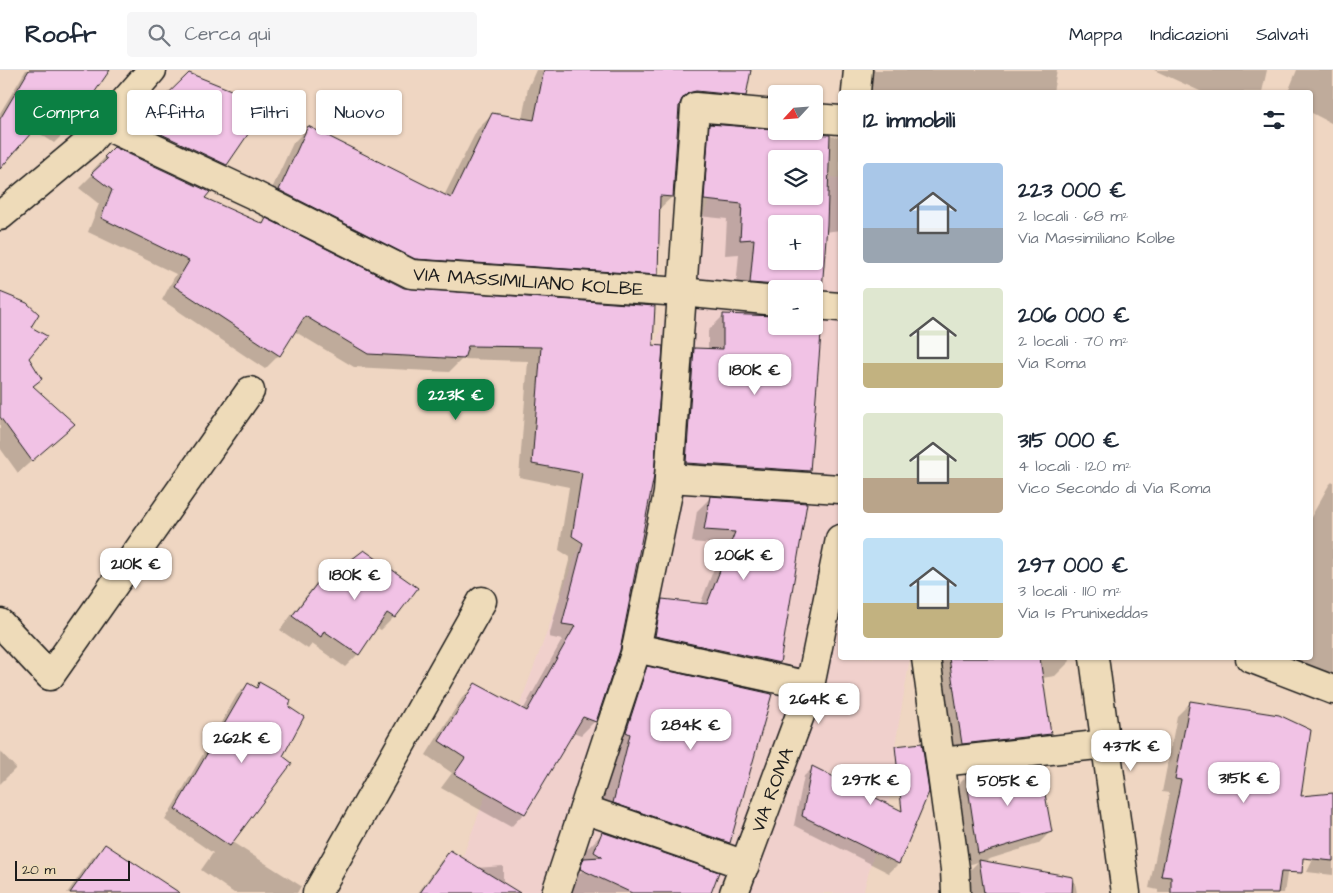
<!DOCTYPE html>
<html lang="it">
<head>
<meta charset="utf-8">
<style>
  :root { --surface:#fff; --page:#f6f6f7; --text:#1f2937; --muted:#747a83; --line:#e0e1e3; --accent:#0b8043 }
  body { margin:0; font-family:"Architects Daughter",sans-serif; background:var(--page); color:var(--text); height:100vh; display:flex; flex-direction:column; font-size:19px; white-space:nowrap }
  * { box-sizing:border-box; margin:0 }
  p { font-size:16px; color:var(--muted) }
  .icon { flex:none; width:28px; height:28px; fill:none; stroke:currentColor; stroke-width:2; stroke-linecap:round; stroke-linejoin:round }
  .map { position:relative; flex:1; overflow:hidden }
  .drawer { position:absolute; left:838px; top:20px; width:475px; height:570px; display:flex; flex-direction:column; background:var(--surface); border-radius:5px; box-shadow:0 1px 4px #0004 }
  .drawer>* { flex:none }
  .hud { position:absolute; left:15px; top:20px; width:475px; height:45px; display:flex; gap:10px }
  .needle { width:32px; rotate:244deg }
  .buttons { position:absolute; left:768px; top:15px; display:grid; gap:10px }
  .buttons a { display:grid; place-items:center; width:55px; height:55px; border-radius:5px; background:var(--surface); box-shadow:0 1px 4px #0004; font-size:25px }
  .scale { position:absolute; left:15px; bottom:12px; width:115px; box-sizing:border-box; padding-left:5px; border:2px solid #1c1c1c; border-top:0; font-size:14px; line-height:18px; white-space:nowrap; color:#1c1c1c; -webkit-text-stroke:4px #eedbb9; paint-order:stroke }
  .price { position:absolute; translate:-50% -42px; padding:0 11px; border-radius:10px; background:#fff; color:#222; font-size:16px; line-height:32px; filter:drop-shadow(0 1px 2px #0008) }
  .price::after { content:''; position:absolute; left:50%; top:30px; width:15px; height:11px; margin-left:-8px; background:inherit; clip-path:polygon(0 0,100% 0,50% 100%) }
  .price.selected { background:var(--accent); color:#fff }
  ul { padding:0; list-style:none }
  li { display:flex; align-items:center; gap:15px; height:125px; padding:0 25px }
  li span { display:grid; place-items:center; flex:none; width:140px; height:100px; border-radius:5px; color:#555 }
  li>.icon { margin-inline-start:auto }
  span .icon { width:60px; height:60px; fill:#fffc; stroke-width:1 }
  li b { font-size:21px }
  h2 { display:flex; justify-content:space-between; align-items:center; height:60px; padding:0 25px; font-size:21px }
  .tag { padding:0 18px; border-radius:5px; background:var(--surface); box-shadow:0 1px 4px #0004; font-size:18px; line-height:45px }
  .tag.selected { background:var(--accent); color:#fff }
  header { display:flex; align-items:center; gap:30px; box-sizing:border-box; height:70px; padding:0 25px; background:var(--surface); border-bottom:1px solid var(--line) }
  header strong { font-size:24px }
  nav { display:flex; gap:28px; margin-inline-start:auto; font-size:18px }
  .search { width:350px; height:45px; background:var(--page); display:flex; align-items:center; gap:12px; box-sizing:border-box; padding:0 18px; border-radius:5px; color:var(--muted); font-size:19px }
  .map>svg:first-child { display:block }
  .built { fill:#f0d0cc; fill-rule:evenodd }
  .shadow { fill:#0003; fill-rule:evenodd }
  .building { fill:#f1c2e5; stroke:#1c1c1c; fill-rule:evenodd }
  .lines { fill:none; stroke-linecap:round; stroke-linejoin:round }
  .minor-casing { stroke:#1c1c1c; stroke-width:31 }
  .minor { stroke:#eedbb9; stroke-width:28 }
  .labels { text-anchor:middle; dominant-baseline:central; stroke-width:4.5; stroke-linejoin:round; paint-order:stroke }
  .street-label { font-size:19px; fill:#1c1c1c; stroke:#eedbb9 }
</style>
</head>
<body>
<header>
<strong>Roofr</strong>
<div class="search"><svg class="icon" aria-label="search" viewBox="0 0 24 24"><circle cx="10" cy="10" r="6"/><path d="M15 15l6 6"/></svg>Cerca qui</div>
<nav><a>Mappa</a><a>Indicazioni</a><a>Salvati</a></nav>
</header>
<div class="map">
<svg width="1333" height="823" viewBox="0 0 1333 823">
  <rect width="100%" height="100%" fill="#efd6c2"/>
  <filter id="ink" filterUnits="userSpaceOnUse"><feTurbulence type="fractalNoise" baseFrequency=".02" numOctaves="2"/><feDisplacementMap in="SourceGraphic" scale="10" xChannelSelector="R" yChannelSelector="G"/><feConvolveMatrix kernelMatrix="1 2 1 2 8 2 1 2 1" color-interpolation-filters="sRGB"/></filter>
  <g filter="url(#ink)">
    <path class="built" d="M729 77 776 91V126H814V102L840 109V588H910L895 676 898 698 863 823H449ZM776 154H814V191H776ZM776 219H814V256H776Z"/>
    <path class="shadow" d="M26 0H108L66 61 54 73 33 59 0 97V43Z
      M536 0H750L745 25 729 41 678 37 672 127 658 140 656 204 640 220 399 204 264 136 293 73 309 57 444 126 477 60 493 44 522 49 528 18Z
      M871 0H1057L1053 22H869Z
      M1154 0H1267L1262 22H1202Z
      M1297 0H1333V54L1310 42V22H1288Z
      M189 4 226 95 210 111 123 70Z
      M710 55 840 67V160L825 162 821 219 814 226V219H776V247L775 240 735 228 739 184 725 185 727 149 689 145 694 71ZM776 89H814V126H776ZM776 154H814V191H776Z
      M114 78 203 129 261 154 266 150 404 219 653 237 595 651 581 665 573 662 524 743 511 757 441 718 452 703 426 685 462 628 476 614 523 640 562 570 549 567 570 487 559 480 569 417 519 407 528 291 462 289 449 302 354 297 294 261 279 285 265 299 162 230 176 204 88 162 99 134 79 118 94 103 92 101Z
      M0 235 29 257 27 288 41 309 32 317 73 354 18 403 0 378Z
      M724 245 776 248V256H814V252H821L809 401 793 416 671 409 679 294 694 279 708 280V261Z
      M1333 411V609L1270 588H1310V449L1329 415Z
      M710 428 806 434 779 593 766 606 642 579 650 544 663 531 700 535 723 475 692 472 697 441Z
      M332 496 394 547 381 560 376 557 358 584 345 597 312 574 308 579 280 560 319 509Z
      M930 588H1069L1070 591 1055 606 1042 608 1050 664 1035 678 947 688Z
      M648 598 729 773 713 788 598 749 632 614Z
      M248 614 255 619 260 614 232 772 301 816 297 823H234L201 800 213 783 165 750 237 625Z
      M1190 633 1310 661 1284 823H1158V820L1149 818 1169 723 1162 722 1177 646Z
      M0 681 16 698 0 714Z
      M813 698 916 749 898 794 889 803 794 755 804 706Z
      M967 706 1051 761 1038 774 980 792 1074 808 1077 823H967L964 806 978 792 965 796 954 719Z
      M1333 748V805L1307 802Z
      M603 763 709 823H571L578 805 582 801 579 799 587 779Z
      M105 776 149 823H67L92 788Z
      M450 782 476 798 503 796V823H418L441 791Z"/>
    <path class="building" d="M29 0H110L67 62 45 47 0 99V49Z
      M544 0H751L746 26 696 21 688 23 682 29 679 36 673 127 660 126 658 205 415 189 279 120 308 56 451 128 492 43 534 50Z
      M189 3 268 35 227 95 138 53Z
      M709 54 776 59V61H806L813 64 830 65 827 155 822 220 786 219 777 215 750 213 754 169 740 170 742 134 704 130ZM776 89H814V126H776ZM776 154H814V191H776Z
      M114 77 210 122 205 128 263 154 266 148 404 218 655 236 653 275 663 276 654 406 620 580 596 652 583 647 525 744 454 704 465 688 439 671 475 613 527 641 575 556 562 554 583 473 572 466 582 403 532 394 541 277 468 276 464 289 368 284 305 246 280 286 174 216 189 191 101 148 112 120 91 104 107 89 104 87Z
      M0 222 27 233 39 244 31 257 47 266 29 288 42 309 33 316 75 354 32 391 0 347Z
      M723 244 776 246V256H814V251H822L810 401 686 393 694 278 723 279Z
      M710 426 807 433 780 593 655 566 662 529 707 534 735 462 704 460Z
      M364 480 418 518 395 548 387 543 359 585 324 561 321 567 292 546 332 494 339 499Z
      M949 588H1040L1051 664 962 674Z
      M647 596 772 624 730 773 613 733 630 664 626 662Z
      M259 612 291 630 289 637 304 647 283 686 292 693 230 776 175 739 248 613 257 618Z
      M1190 631 1279 645 1311 660 1301 726 1333 723V791L1303 788 1302 803 1281 802 1278 823H1171V807L1161 806 1181 710 1175 709Z
      M922 673 929 722 899 794 802 746 812 696 902 741 895 676Z
      M1040 697 1052 762 978 784 966 705Z
      M602 762 719 802 711 823H632L580 799 584 788 602 787 594 782Z
      M105 774 180 823H70Z
      M450 780 520 823H420Z
      M979 790 1073 807 1072 823H984Z"/>
    <g class="lines">
      <g class="minor-casing">
        <g id="minor">
          <path d="M856 22 858 0"/>
          <path d="M814 48 840 50"/>
          <path id="s1" d="M104 55 256 126 411 204 681 222 776 231"/>
          <path d="M0 146 89 72 152 0"/>
          <path d="M814 235 840 237"/>
          <path d="M669 408 840 419"/>
          <path d="M0 553 50 606 250 321"/>
          <path d="M636 578 810 616"/>
          <path d="M926 588 955 799 956 823"/>
          <path d="M1094 588 1126 823"/>
          <path d="M1250 588 1333 620"/>
          <path d="M941 692 1106 674"/>
          <path d="M584 739 745 795"/>
          <path d="M317 823 482 531"/>
          <path d="M556 823 635 584 668 423 695 37 776 44"/>
          <path id="s2" d="M734 823 809 621 840 469"/>
        </g>
      </g>
      <use href="#minor" class="minor"/>
    </g>
  </g>
  <g class="labels">
    <g class="street-label">
      <text stroke="none"><textPath href="#s1" startOffset="459">VIA MASSIMILIANO KOLBE</textPath></text>
      <text stroke="none"><textPath href="#s2" startOffset="110">VIA ROMA</textPath></text>
    </g>
  </g>
</svg>
<div class="buttons">
<a><svg class="needle" viewBox="-14 -14 28 28"><path d="M0-13l5 13h-10z" fill="#e53935"/><path d="M0 13l5-13h-10z" fill="#747a83"/></svg></a>
<a><svg class="icon" aria-label="layers" viewBox="0 0 24 24"><path d="M12 4l9 5-9 5-9-5zM3 14l9 5 9-5"/></svg></a>
<a>+</a>
<a>−</a>
</div>
<div class="scale">20 m</div>
<b class="price" style="left:755px;top:326px">180K €</b>
<b class="price selected" style="left:456px;top:351px">223K €</b>
<b class="price" style="left:744px;top:511px">206K €</b>
<b class="price" style="left:136px;top:520px">210K €</b>
<b class="price" style="left:355px;top:531px">180K €</b>
<b class="price" style="left:819px;top:655px">264K €</b>
<b class="price" style="left:691px;top:681px">284K €</b>
<b class="price" style="left:242px;top:694px">262K €</b>
<b class="price" style="left:1131px;top:702px">437K €</b>
<b class="price" style="left:1244px;top:734px">315K €</b>
<b class="price" style="left:871px;top:736px">297K €</b>
<b class="price" style="left:1008px;top:737px">505K €</b>
<div class="hud">
<a class="tag selected">Compra</a>
<a class="tag">Affitta</a>
<a class="tag">Filtri</a>
<a class="tag">Nuovo</a>
</div>
<section class="drawer">
<h2>12 immobili<svg class="icon" aria-label="filters" viewBox="0 0 24 24"><path d="M4 7h16M4 17h16"/><circle cx="9" cy="7" r="2"/><circle cx="15" cy="17" r="2"/></svg></h2>
<ul>
<li><span style="background:linear-gradient(#a9c7e8 65%,#9aa5b1 0)"><svg class="icon" aria-label="home" viewBox="0 0 24 24"><path d="M3 11l9-7 9 7M6 9v11h12V9"/></svg></span><div><b>223 000 €</b><p>2 locali · 68 m²</p><p>Via Massimiliano Kolbe</p></div></li>
<li><span style="background:linear-gradient(#dfe7d0 75%,#c2b280 0)"><svg class="icon" aria-label="home" viewBox="0 0 24 24"><path d="M3 11l9-7 9 7M6 9v11h12V9"/></svg></span><div><b>206 000 €</b><p>2 locali · 70 m²</p><p>Via Roma</p></div></li>
<li><span style="background:linear-gradient(#dfe7d0 65%,#b9a48a 0)"><svg class="icon" aria-label="home" viewBox="0 0 24 24"><path d="M3 11l9-7 9 7M6 9v11h12V9"/></svg></span><div><b>315 000 €</b><p>4 locali · 120 m²</p><p>Vico Secondo di Via Roma</p></div></li>
<li><span style="background:linear-gradient(#bfe0f5 65%,#c2b280 0)"><svg class="icon" aria-label="home" viewBox="0 0 24 24"><path d="M3 11l9-7 9 7M6 9v11h12V9"/></svg></span><div><b>297 000 €</b><p>3 locali · 110 m²</p><p>Via Is Prunixeddas</p></div></li>
</ul>
</section>
</div>
</body>
</html>
